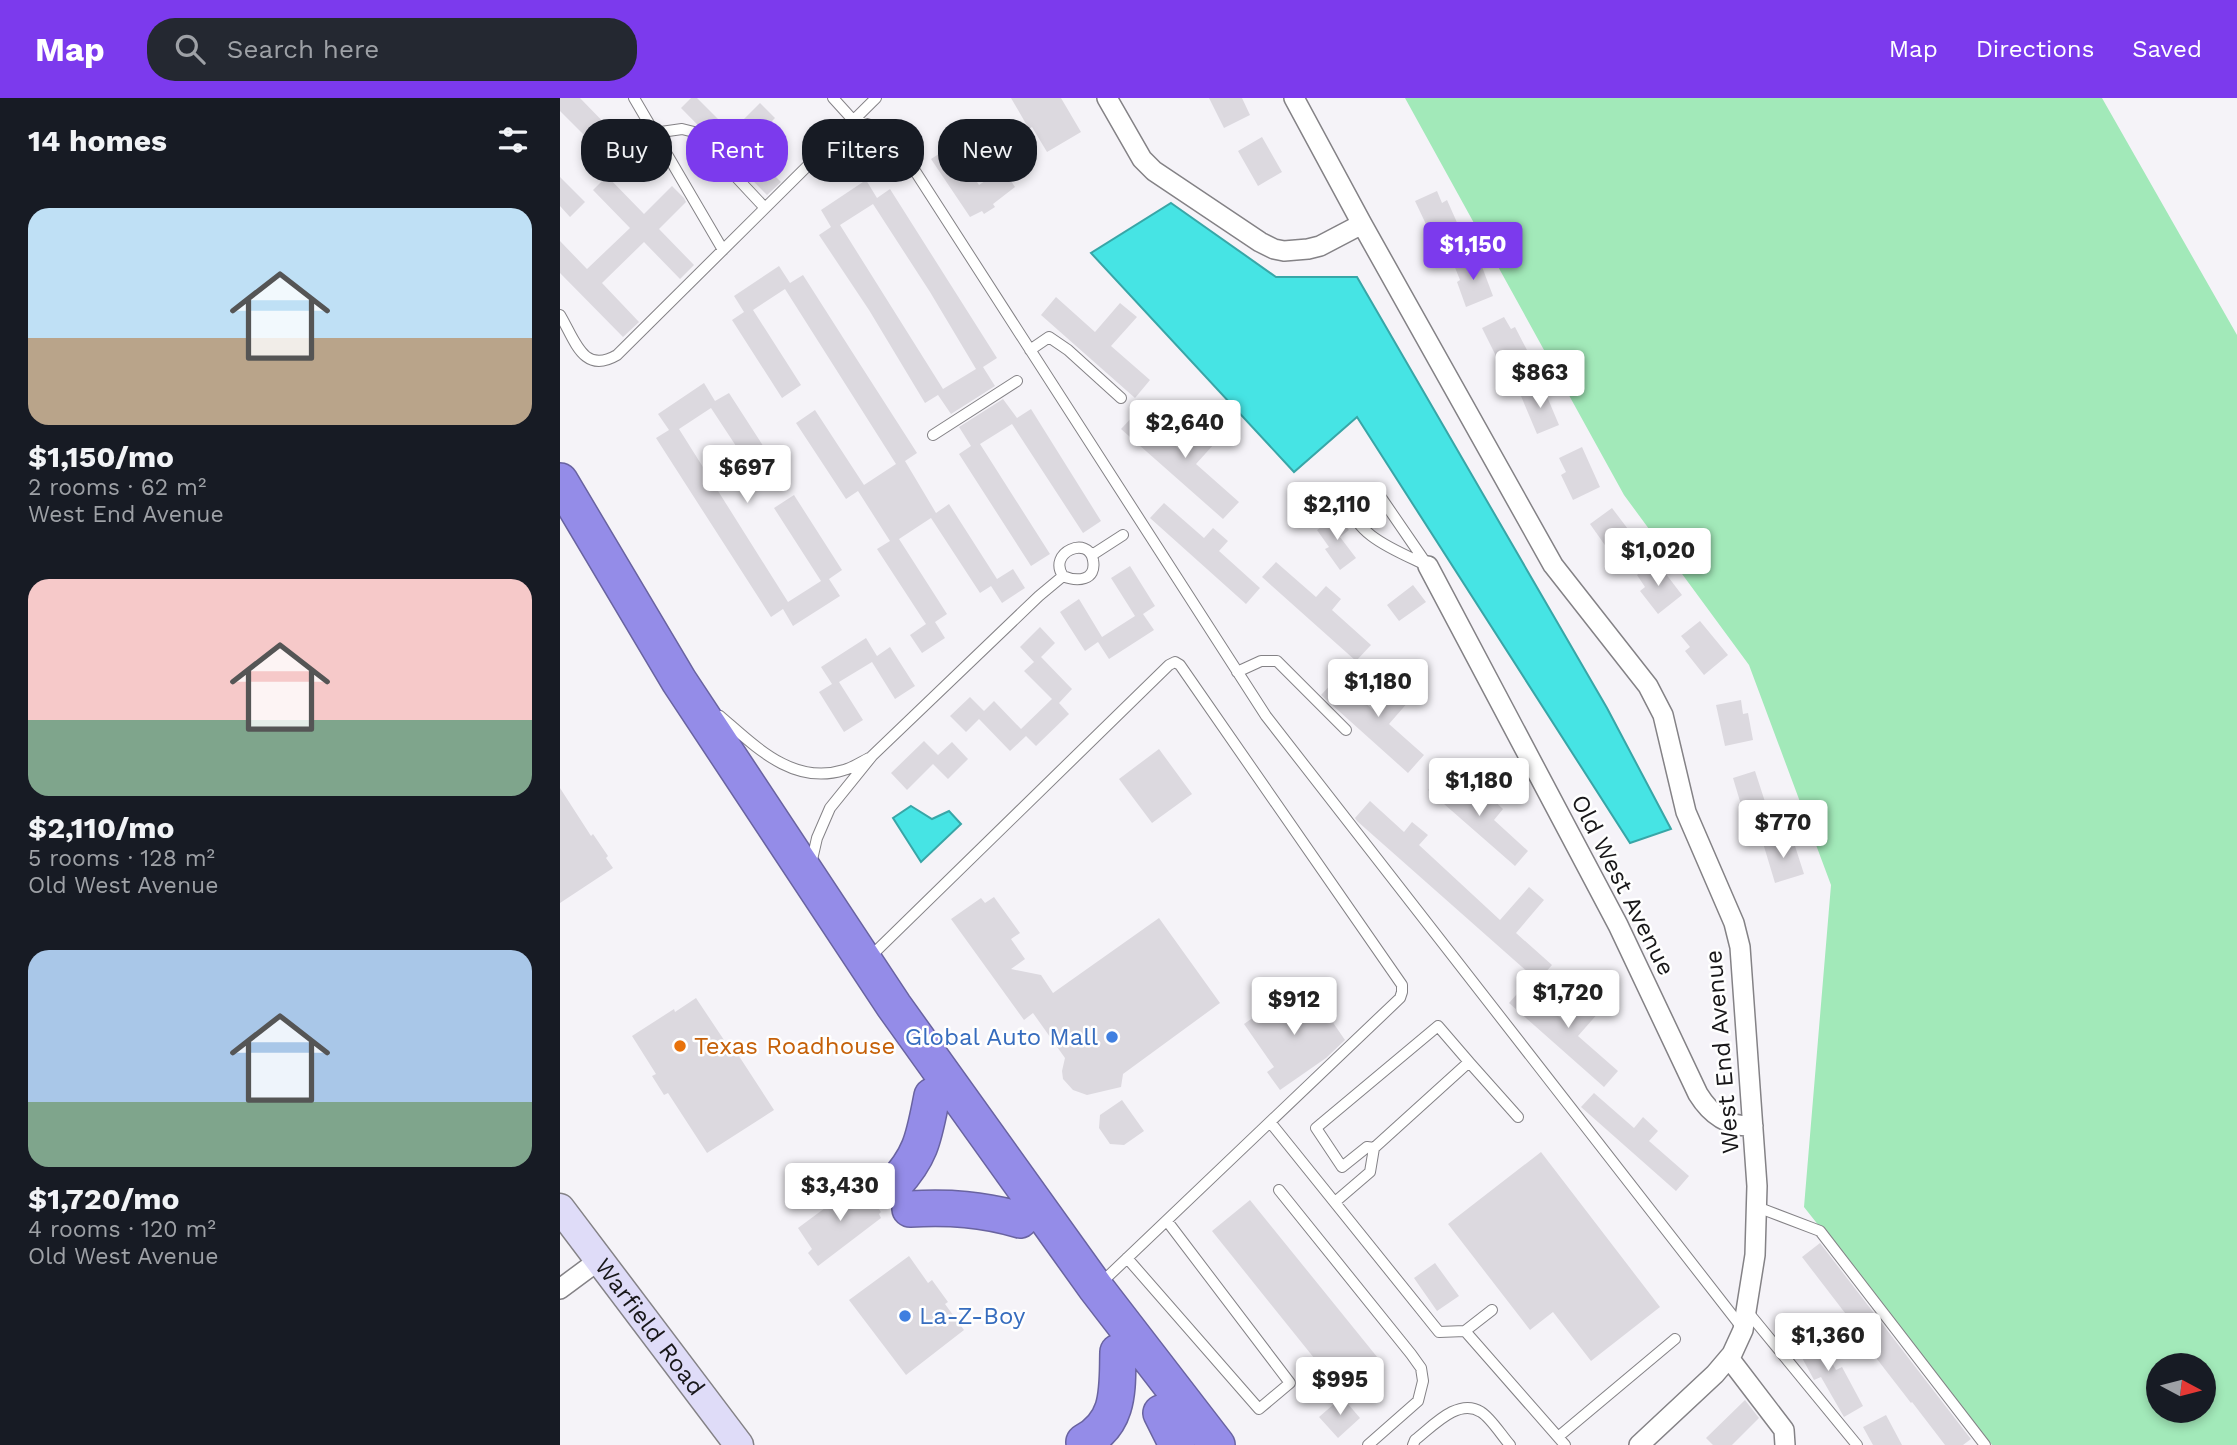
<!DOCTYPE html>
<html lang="en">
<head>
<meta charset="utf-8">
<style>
  :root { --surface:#171b24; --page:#242831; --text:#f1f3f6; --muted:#9ea1a6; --accent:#7c3aed }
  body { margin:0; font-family:"Work Sans",sans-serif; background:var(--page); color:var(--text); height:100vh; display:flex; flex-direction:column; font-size:26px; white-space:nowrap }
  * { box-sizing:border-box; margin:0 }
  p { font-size:23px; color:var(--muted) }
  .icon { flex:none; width:38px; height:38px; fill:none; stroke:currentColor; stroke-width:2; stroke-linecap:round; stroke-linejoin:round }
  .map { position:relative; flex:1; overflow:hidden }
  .details { display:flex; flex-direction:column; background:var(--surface); width:560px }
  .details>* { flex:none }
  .guide { position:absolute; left:21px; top:21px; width:665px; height:63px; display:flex; gap:14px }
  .needle { width:46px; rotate:97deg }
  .tools { position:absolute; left:1586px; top:1255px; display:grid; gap:14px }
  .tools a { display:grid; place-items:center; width:70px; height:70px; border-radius:50%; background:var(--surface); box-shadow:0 4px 10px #0003; font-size:35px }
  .price { position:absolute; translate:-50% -60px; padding:0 16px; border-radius:7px; background:#fff; color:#222; font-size:23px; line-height:46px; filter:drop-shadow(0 2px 4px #0008) }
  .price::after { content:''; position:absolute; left:50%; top:42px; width:21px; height:16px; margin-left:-10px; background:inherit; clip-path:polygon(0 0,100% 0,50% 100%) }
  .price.active { background:var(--accent); color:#fff }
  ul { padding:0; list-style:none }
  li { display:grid; align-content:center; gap:14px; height:371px; padding:0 28px }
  li span { display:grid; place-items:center; height:217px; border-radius:21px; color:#555 }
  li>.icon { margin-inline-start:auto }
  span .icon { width:126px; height:126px; fill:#fffc; stroke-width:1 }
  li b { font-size:30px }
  h2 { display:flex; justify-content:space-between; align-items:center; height:84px; padding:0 28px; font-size:30px }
  .tag { padding:0 24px; border-radius:28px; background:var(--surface); box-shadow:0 4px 10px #0003; font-size:24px; line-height:63px }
  .tag.active { background:var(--accent); color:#fff }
  header { display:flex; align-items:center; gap:42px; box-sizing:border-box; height:98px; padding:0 35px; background:var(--accent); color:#fff }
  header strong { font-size:33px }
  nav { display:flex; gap:38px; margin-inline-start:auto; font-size:24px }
  .search { width:490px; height:63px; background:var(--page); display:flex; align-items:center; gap:18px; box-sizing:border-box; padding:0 24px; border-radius:28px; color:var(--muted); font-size:26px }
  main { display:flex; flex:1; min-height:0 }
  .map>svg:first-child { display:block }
  .green { fill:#a2e9b9; fill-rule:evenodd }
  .water { fill:#46e4e4; stroke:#38a6a7; stroke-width:2 }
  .building { fill:#dcd9df; fill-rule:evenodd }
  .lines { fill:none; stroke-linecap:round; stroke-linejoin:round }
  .lane-casing { stroke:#848286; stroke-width:12 }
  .street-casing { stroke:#848286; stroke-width:22 }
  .secondary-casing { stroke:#848286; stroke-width:31 }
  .highway-casing { stroke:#6963a0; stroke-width:38 }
  .lane { stroke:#fff; stroke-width:10 }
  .street { stroke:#fff; stroke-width:19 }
  .secondary { stroke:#dfdcf8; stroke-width:28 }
  .highway { stroke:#948ce8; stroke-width:35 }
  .shop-dot { fill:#3f7fe0; stroke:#fff; stroke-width:2.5 }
  .food-dot { fill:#e8710a; stroke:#fff; stroke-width:2.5 }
  .labels { text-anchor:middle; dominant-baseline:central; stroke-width:5; stroke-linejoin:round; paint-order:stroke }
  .street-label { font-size:24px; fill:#181719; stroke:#fff }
  .shop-label { font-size:24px; fill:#366cbe; stroke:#fff; text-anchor:end }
  .food-label { font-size:24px; fill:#c56008; stroke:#fff; text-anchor:start }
</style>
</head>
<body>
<header>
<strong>Map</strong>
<div class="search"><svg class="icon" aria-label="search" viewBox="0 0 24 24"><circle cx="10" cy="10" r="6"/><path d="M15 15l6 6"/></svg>Search here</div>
<nav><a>Map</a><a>Directions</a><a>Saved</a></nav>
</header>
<main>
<section class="details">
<h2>14 homes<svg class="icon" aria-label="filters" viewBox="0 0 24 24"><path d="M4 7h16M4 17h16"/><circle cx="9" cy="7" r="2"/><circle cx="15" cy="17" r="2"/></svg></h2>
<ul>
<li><span style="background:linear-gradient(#bfe0f5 60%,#b9a48a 0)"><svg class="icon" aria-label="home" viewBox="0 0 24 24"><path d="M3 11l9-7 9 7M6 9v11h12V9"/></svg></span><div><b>$1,150/mo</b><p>2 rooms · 62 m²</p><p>West End Avenue</p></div></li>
<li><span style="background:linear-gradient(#f6c9c9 65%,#7fa58c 0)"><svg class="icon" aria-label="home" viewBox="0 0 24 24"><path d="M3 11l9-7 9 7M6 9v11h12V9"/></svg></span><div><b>$2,110/mo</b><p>5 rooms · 128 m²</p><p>Old West Avenue</p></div></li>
<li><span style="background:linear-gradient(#a9c7e8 70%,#7fa58c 0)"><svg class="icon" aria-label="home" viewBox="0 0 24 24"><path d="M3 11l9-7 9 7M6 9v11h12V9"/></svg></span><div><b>$1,720/mo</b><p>4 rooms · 120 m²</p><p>Old West Avenue</p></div></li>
</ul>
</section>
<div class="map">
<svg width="1677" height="1347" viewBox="0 0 1677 1347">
  <rect width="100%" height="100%" fill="#f5f3f8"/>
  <path class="green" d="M845 0H1542L1677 237V1347H1432L1244 1109 1271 787 1189 567 1064 397ZM1598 1267H1643V1312H1598Z"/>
  <path class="water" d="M406 23 433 66 419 75 392 32Z
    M611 105 716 179H797L1047 610 1111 731 1070 745 797 319 734 374 531 155Z
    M351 708 372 721 389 713 401 726 361 764 333 720Z"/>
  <path class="building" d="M0 0H20L54 35 38 51 0 13Z
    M131 0H137L171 34 200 5 215 20 186 49 221 84 207 97 121 10Z
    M451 0H501L521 34 487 54 472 29 469 31Z
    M649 0H682L690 17 664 30Z
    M702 39 722 74 698 88 678 53Z
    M393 47 419 87 443 71 455 89 433 106 435 109 424 116 422 113 410 119 371 61Z
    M47 78 84 116 112 88 124 100 126 104 99 131 134 167 120 181 84 144 42 185 79 224 63 239 0 175V143L27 171 70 130 33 92Z
    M0 79 25 104 10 119 0 108Z
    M306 82 317 100 330 91 437 260 423 269 435 288 391 316 378 297 365 305 309 212 259 137 271 129 261 112ZM313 106 370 194 416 271 383 291 280 127Z
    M877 93 882 105 887 102 899 129 873 141 855 103Z
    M918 158 933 198 906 209 897 184 900 182 894 167Z
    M219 168 230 185 243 177 296 260 357 355 345 363 376 415 389 406 437 481 453 471 465 490 442 505 431 488 420 495 371 420 339 441 387 516 375 524 385 540 362 555 350 537 366 526 317 451 330 443 298 393 286 401 236 325 255 312 304 387 336 366 225 191 193 212 241 287 222 300 172 222 184 214 174 198Z
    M496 199 535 234 560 205 577 219 551 248 590 282 575 300 481 217Z
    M944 219 951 231 955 229 968 254 941 268 922 230Z
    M144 285 155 303 169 295 218 371 199 383 151 310 119 331 228 504 261 483 214 410 234 397 282 472 269 481 280 498 233 528 223 511 211 519 96 340 109 332 98 316Z
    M983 289 999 327 977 336 961 298Z
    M443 301 457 320 471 311 541 423 523 435 452 326 420 346 490 456 471 468 399 356 411 348 399 329Z
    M577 314 619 351 646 320 664 335 636 366 679 404 663 421 561 331Z
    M1022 349 1040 389 1013 402 1001 377 1006 374 999 360Z
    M604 405 644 440 653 430 668 443 659 453 700 490 686 506 590 420Z
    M1052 410 1077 443 1054 460 1030 426Z
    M778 417 789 432 780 439 796 460 780 472 765 451 769 449 757 432Z
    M1096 463 1122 497 1098 516 1080 493 1085 489 1077 477Z
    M716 464 756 499 766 488 781 501 772 512 811 547 796 563 702 479Z
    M570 468 595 508 583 516 594 532 549 561 538 544 525 553 500 514 519 501 542 539 575 518 551 480Z
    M853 487 866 504 839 523 827 507Z
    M1140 523 1168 557 1144 577 1125 553 1130 549 1121 538Z
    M480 529 495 545 481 559 512 591 499 605 509 616 476 648 466 638 450 653 419 621 406 634 390 618 410 599 424 613 434 603 461 631 492 601 464 573 474 564 460 549Z
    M306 540 317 558 330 549 355 588 335 601 312 564 279 584 303 622 284 634 259 594 272 586 261 569Z
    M777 580 812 611 839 580 856 595 829 626 864 657 848 675 761 597Z
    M1181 602 1183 616 1188 615 1193 642 1165 648 1156 607Z
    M364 643 378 657 392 644 408 661 388 681 373 666 347 692 331 675Z
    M599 651 632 696 592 725 559 681Z
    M1195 673 1208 713 1185 720 1173 680Z
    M882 676 918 708 928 697 943 711 934 722 968 753 955 768 868 692Z
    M0 690 31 738 33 736 48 758 46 760 53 770 0 805Z
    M810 703 844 734 852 724 868 737 859 747 940 822 969 789 984 802 956 835 992 867 978 883 797 723 795 720Z
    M1225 738 1229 750 1235 748 1244 776 1215 785 1203 745Z
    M434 799 460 835 451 841 465 861 451 871 481 877 493 895 599 820 660 905 563 976 561 989 527 997 513 992 503 981 502 973 505 960 473 915 464 922 391 821 421 800 425 805Z
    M964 888 1004 923 1032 891 1047 905 1018 938 1058 973 1044 989 949 905Z
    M737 889 757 919 765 913 785 942 766 960 720 992 707 974 714 969 684 926Z
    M136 900 172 954 175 952 214 1012 147 1055 108 995 104 997 92 978 96 976 72 938 114 911 115 914Z
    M1034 995 1074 1030 1083 1019 1098 1033 1089 1043 1129 1078 1116 1093 1021 1009Z
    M562 1002 584 1033 564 1047 550 1046 539 1030 540 1017Z
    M981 1054 1100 1209 1031 1263 993 1214 970 1232 888 1126Z
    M300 1084 321 1114 319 1116 321 1120 258 1168 248 1155 252 1151 238 1130Z
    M690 1102 822 1265 783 1296 652 1133Z
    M1260 1145 1407 1336 1411 1341 1403 1347H1385L1352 1304 1351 1305 1303 1243 1305 1241 1242 1159Z
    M349 1158 368 1185 372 1182 388 1204 385 1206 404 1232 346 1277 289 1202Z
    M875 1165 899 1198 877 1213 854 1180Z
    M1254 1232 1276 1272 1282 1269 1303 1308 1284 1319 1261 1279 1254 1282 1233 1243Z
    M782 1299 800 1320 778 1340 759 1319Z
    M1185 1302 1199 1320 1172 1347H1153L1146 1340Z
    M1326 1317 1342 1347H1313L1303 1329Z"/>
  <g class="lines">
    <g class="lane-casing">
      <path id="lane" d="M74 0 163 152
        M273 0 293 22 317 29 337 45 706 618 1183 1231
        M94 35 122 31 134 34 205 110
        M0 217C15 242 23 277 57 257L316 0
        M470 252 489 239 508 252 561 300
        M373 337 457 283
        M802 392 813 394 820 398 868 468C842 455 787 436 791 400Z
        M532 457 563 437
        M677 574 701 563H717L786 632
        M160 618C195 648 233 688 284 672 292 670 301 664 309 660
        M251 766 257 740 270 710 312 658 479 498 503 478C517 484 537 483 533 462 529 437 487 454 503 478
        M310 859 609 567 615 564 620 567 842 887V894L840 900 540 1186
        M710 1024 879 1234 905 1233
        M814 1050 807 1049 782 1069 756 1030 878 928 909 964
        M719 1092 851 1256 861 1270 863 1283 858 1303 808 1347
        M775 1104 810 1074 814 1050 909 964 958 1019
        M1197 1109 1260 1133 1425 1347
        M567 1160 699 1311 730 1285 607 1123
        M932 1212 905 1233 1005 1347
        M1187 1213 1297 1347
        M998 1339 1115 1241
        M853 1347 855 1342C872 1329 898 1299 921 1314 930 1319 942 1338 950 1347"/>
    </g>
    <g class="street-casing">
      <path id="street" d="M547 0 582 61 594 73 700 144 714 151 724 153 748 151 760 148 802 126
        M734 0 802 126 993 467 1088 588 1103 617 1126 714 1174 825 1180 849 1197 1088 1195 1157 1183 1232 1172 1256 1155 1276 1079 1347
        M868 468 1058 827 1138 996C1151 1017 1168 1029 1193 1028
        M0 1191 39 1162
        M1169 1260 1224 1332 1225 1347"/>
    </g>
    <g class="secondary-casing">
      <g id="secondary">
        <path id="s1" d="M0 1110 179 1347"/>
      </g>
    </g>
    <g class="highway-casing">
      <path id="highway" d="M0 383 119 583 334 908 536 1190 657 1347
        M334 1087C362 1057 364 1038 372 998
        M350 1111C390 1109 422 1111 460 1122
        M601 1315 617 1347
        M524 1344C561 1324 557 1290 558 1254"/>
    </g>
    <use href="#lane" class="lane"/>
    <use href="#street" class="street"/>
    <use href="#secondary" class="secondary"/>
    <use href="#highway" class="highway"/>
  </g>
  <g class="shop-dot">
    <circle cx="552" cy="939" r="7"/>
    <circle cx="345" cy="1218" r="7"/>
  </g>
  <circle class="food-dot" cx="120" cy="948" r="7"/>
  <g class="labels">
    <g class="street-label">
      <text transform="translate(1063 787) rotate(63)">Old West Avenue</text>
      <text transform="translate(1162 954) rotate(-95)">West End Avenue</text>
      <text stroke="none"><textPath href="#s1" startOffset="149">Warfield Road</textPath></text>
    </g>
    <g class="shop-label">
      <text x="538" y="939">Global Auto Mall</text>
      <text x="359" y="1218" text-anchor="start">La-Z-Boy</text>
    </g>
    <g class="food-label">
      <text x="134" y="948">Texas Roadhouse</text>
    </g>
  </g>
</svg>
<div class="tools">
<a><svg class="needle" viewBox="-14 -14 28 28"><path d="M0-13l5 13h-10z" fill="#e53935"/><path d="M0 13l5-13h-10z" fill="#9ea1a6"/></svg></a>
</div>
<b class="price active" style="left:913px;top:184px">$1,150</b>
<b class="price" style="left:980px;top:312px">$863</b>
<b class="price" style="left:625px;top:362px">$2,640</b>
<b class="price" style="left:187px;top:407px">$697</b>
<b class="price" style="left:777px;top:444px">$2,110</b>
<b class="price" style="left:1098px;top:490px">$1,020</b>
<b class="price" style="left:818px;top:621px">$1,180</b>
<b class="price" style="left:919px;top:720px">$1,180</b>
<b class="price" style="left:1223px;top:762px">$770</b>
<b class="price" style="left:1008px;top:932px">$1,720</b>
<b class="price" style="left:734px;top:939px">$912</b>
<b class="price" style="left:280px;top:1125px">$3,430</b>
<b class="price" style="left:1268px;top:1275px">$1,360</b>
<b class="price" style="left:780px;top:1319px">$995</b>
<div class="guide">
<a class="tag">Buy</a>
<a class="tag active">Rent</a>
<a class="tag">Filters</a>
<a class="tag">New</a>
</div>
</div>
</main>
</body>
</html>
